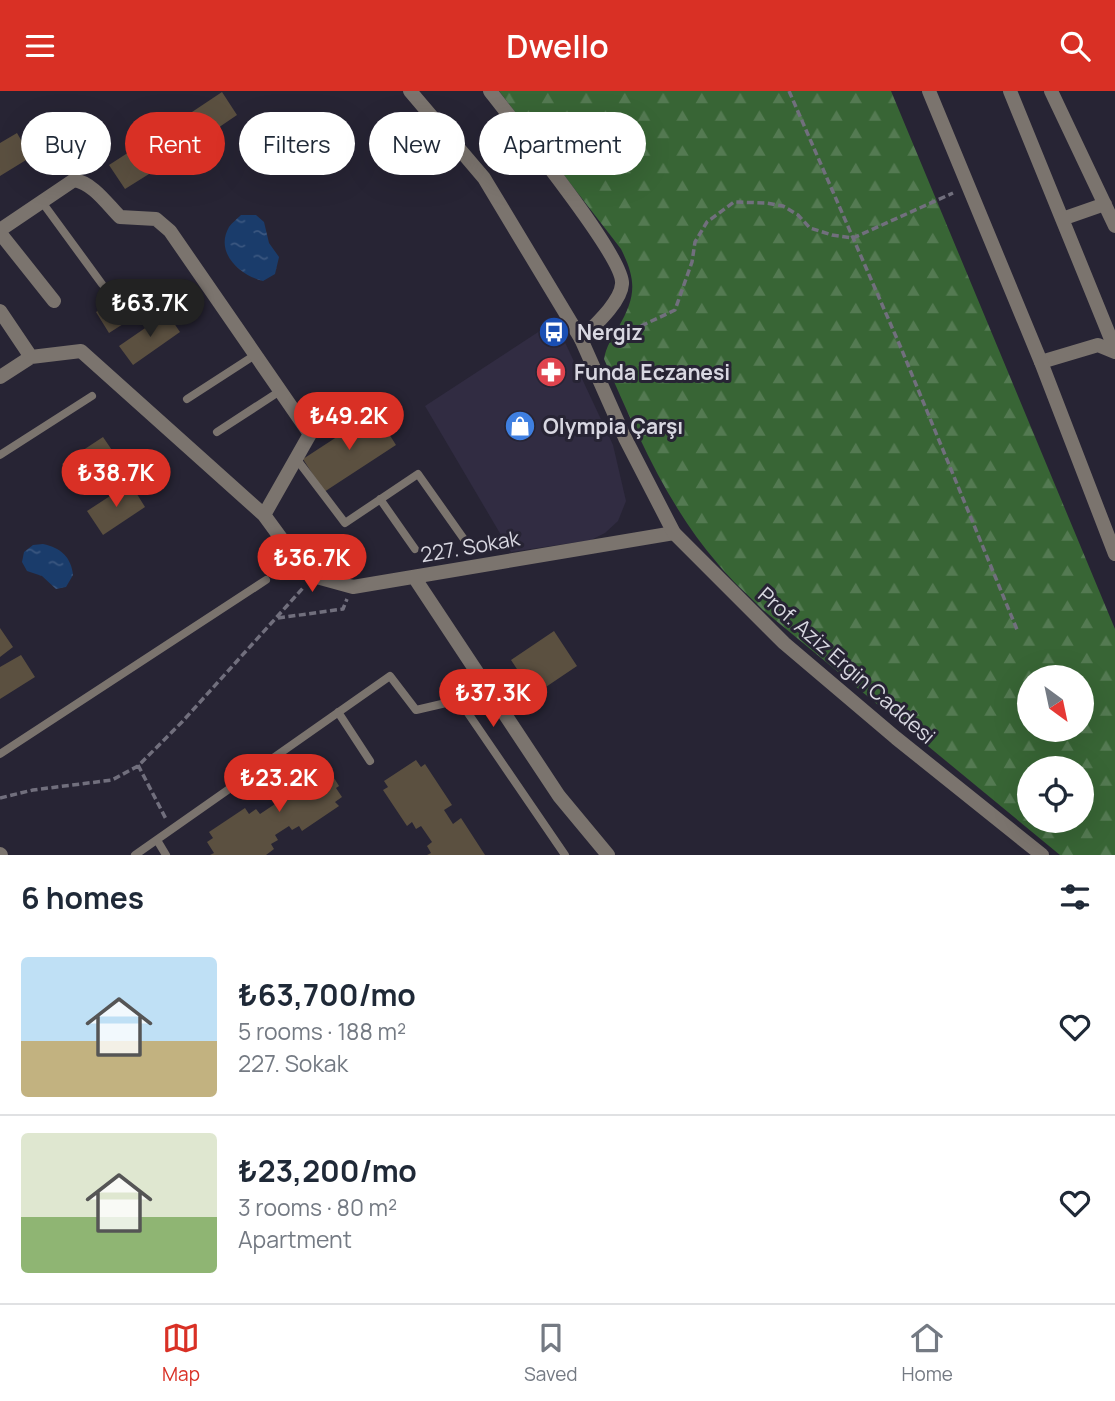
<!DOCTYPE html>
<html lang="en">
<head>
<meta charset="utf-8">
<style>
  :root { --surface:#fff; --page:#f6f6f7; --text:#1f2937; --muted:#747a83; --line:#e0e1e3; --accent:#d93025 }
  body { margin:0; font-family:Manrope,sans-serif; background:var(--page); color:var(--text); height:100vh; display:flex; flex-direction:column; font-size:26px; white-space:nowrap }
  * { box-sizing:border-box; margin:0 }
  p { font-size:23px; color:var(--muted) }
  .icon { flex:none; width:38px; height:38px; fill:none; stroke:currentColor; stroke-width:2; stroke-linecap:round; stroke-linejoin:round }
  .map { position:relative; height:764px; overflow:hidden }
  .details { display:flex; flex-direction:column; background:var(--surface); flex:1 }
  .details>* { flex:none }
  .top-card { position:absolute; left:21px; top:21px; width:700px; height:63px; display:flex; gap:14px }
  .needle { width:46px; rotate:147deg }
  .tools { position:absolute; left:1017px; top:574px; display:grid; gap:14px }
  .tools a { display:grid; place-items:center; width:77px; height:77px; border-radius:50%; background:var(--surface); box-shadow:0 7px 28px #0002; font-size:35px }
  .price { position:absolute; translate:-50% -60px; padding:0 16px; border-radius:24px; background:var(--accent); color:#fff; font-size:23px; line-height:46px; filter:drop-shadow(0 2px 4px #0008) }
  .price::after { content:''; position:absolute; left:50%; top:42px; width:21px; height:16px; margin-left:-10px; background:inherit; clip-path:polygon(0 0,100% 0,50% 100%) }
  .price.on { background:#222; color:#fff }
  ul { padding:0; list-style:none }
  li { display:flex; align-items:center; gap:21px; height:175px; padding:0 21px }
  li+li { border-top:2px solid var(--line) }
  li span { display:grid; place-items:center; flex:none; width:196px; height:140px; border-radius:7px; color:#555 }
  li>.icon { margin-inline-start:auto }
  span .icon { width:84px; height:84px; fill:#fffc; stroke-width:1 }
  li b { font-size:30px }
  h2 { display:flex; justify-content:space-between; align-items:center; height:84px; padding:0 21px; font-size:30px }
  .chip { padding:0 24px; border-radius:32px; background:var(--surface); box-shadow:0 7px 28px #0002; font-size:24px; line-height:63px }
  .chip.on { background:var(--accent); color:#fff }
  header { display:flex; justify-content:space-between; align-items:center; height:91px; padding:0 21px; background:var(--accent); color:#fff; font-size:32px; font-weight:600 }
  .tab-bar { display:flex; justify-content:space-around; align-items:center; height:98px; border-top:2px solid var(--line); background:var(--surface); font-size:19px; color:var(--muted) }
  .tab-bar a { display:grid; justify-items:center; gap:4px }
  .tab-bar .on { color:var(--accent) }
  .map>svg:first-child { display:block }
  .built { fill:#312c42 }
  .forest { fill:url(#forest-firs); fill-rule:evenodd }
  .water { fill:url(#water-ripples) }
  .building { fill:#5b5040 }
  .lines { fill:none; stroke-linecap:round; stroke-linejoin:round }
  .path { stroke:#716f7d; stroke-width:3.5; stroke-dasharray:7 3.5; stroke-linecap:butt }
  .service { stroke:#7b746e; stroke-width:8 }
  .minor { stroke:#7b746e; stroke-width:14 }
  .tertiary { stroke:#7b746e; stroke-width:14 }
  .labels { text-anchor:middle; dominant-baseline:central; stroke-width:6; stroke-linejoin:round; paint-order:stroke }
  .poi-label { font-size:21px; font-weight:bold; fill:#d8d7e1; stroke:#272434; text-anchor:start }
  .street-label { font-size:21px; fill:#d8d7e1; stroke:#272434 }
</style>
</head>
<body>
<header><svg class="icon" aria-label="menu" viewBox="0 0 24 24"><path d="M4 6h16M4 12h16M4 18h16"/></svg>Dwello<svg class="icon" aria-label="search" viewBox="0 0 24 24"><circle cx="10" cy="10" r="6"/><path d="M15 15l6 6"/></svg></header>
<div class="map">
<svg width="1115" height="764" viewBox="0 0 1115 764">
  <defs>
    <pattern id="forest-firs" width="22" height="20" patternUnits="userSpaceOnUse" patternTransform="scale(1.75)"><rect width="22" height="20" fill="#386535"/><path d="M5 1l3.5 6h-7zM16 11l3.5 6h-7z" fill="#547a52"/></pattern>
    <pattern id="water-ripples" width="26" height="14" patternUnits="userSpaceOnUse" patternTransform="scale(1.75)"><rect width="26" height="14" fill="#1a3c6b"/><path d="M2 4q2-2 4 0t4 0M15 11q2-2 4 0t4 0" fill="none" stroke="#3b5780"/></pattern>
  </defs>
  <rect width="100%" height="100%" fill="#272434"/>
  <path class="built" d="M555 230 613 354 626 410 618 430 605 442 591 449 511 461 425 315Z"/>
  <path class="forest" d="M499 0H891L1115 538V764H1060L763 519C748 504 731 489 718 473 666 413 636 340 604 268 606 256 612 247 618 237 636 206 637 190 621 158ZM1029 586H1082V639H1029ZM1029 677H1082V730H1029Z"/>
  <path class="water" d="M241 124H256L264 131 269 152 279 166 275 183 263 190C241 185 214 162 229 136 232 132 238 127 241 124Z
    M43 453C61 457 71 466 73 484L66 496 56 498 42 485 27 480 22 471 24 461 33 454Z"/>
  <path class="building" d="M222 1 237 24 190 56 174 33Z
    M17 42 31 66 0 85V52Z
    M157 43 173 68 125 98 109 74Z
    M143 191 156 212 109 242 96 221Z
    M167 222 180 241 133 274 119 255Z
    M375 321 396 354 324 401 303 368Z
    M103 346 118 368 77 396 62 373Z
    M130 392 145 416 103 444 87 420Z
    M0 537 13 556 0 566Z
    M554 540 577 575 534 604 511 569Z
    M21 564 35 586 0 608V576Z
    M317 669 325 681 329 679 339 695 336 697 342 706 335 711 339 715 302 740 299 735 292 739 289 735 275 744 278 749 271 753 274 758 266 764H210L214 762 207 751 213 747 209 741 245 717 249 723 256 718 260 723 275 713 272 707 279 702 275 697Z
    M416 669 421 676 425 673 452 714 444 719 453 733 461 727 485 764H427L431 762 427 755 432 751 421 735 416 738 412 731 407 735 383 699 388 696 384 690Z"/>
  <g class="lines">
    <path class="path" d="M789 0 901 257 1018 541
      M641 235 675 219 692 171 695 151 707 131 734 111 766 112 783 115 798 124 810 137 832 144 853 147 953 102
      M278 527 343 518 347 508
      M138 674 166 728
      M0 707 33 699 112 689 138 675 182 631 303 497"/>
    <path class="service" d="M42 111 102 193
      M187 308 255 264
      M217 341 280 300
      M0 364 92 305
      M295 366 345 432 418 383 466 451
      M380 408 415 458
      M338 621 370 670
      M0 663 266 489
      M157 749 166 764
      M135 764 390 585 416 619 459 609 565 764"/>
    <path class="minor" d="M490 0C512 29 625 166 622 193 621 211 594 235 581 248
      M1010 0 1115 258
      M1051 0 1115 135
      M1062 128 1105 113
      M0 139 74 89C93 92 107 113 120 126L156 128 170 140 310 343 264 424
      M0 142 54 210
      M0 220 31 266
      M1041 271 1098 254 1115 261
      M0 286 31 266 81 260 264 424 294 465 313 485 353 496 674 442
      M414 486 559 705 608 764
      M0 763 1 764"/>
    <path class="tertiary" d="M410 0 484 87 581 248 625 347 674 442 784 552 896 647 1042 764
      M929 0 1041 271 1115 463"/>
  </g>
  <defs>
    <g id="bus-disc" transform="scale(1.575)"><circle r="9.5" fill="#1a4fb4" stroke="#272434"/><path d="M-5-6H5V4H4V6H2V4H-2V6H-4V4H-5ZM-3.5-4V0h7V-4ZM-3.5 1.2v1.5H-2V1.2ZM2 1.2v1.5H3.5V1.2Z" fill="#fff"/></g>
    <g id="pharmacy-disc" transform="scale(1.575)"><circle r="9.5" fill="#e0444e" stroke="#272434"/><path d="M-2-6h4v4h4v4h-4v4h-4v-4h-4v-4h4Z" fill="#fff"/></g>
    <g id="shop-disc" transform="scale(1.575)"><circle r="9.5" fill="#3f7fe0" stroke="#272434"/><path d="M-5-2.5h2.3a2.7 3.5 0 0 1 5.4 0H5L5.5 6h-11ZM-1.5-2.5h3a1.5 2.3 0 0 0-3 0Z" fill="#fff"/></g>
  </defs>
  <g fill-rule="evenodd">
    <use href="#bus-disc" x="554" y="241"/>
    <use href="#pharmacy-disc" x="551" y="281"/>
    <use href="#shop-disc" x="520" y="335"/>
  </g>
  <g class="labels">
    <g class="poi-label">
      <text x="577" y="241">Nergiz</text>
      <text x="574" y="281">Funda Eczanesi</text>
      <text x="543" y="335">Olympia Çarşı</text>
    </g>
    <g class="street-label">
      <text transform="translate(470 455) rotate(-10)">227. Sokak</text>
      <text transform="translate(847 574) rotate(41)">Prof. Aziz Ergin Caddesi</text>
    </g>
  </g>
</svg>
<div class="tools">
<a><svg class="needle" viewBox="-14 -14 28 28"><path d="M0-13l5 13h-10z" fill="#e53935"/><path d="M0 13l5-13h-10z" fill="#747a83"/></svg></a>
<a><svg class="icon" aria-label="locate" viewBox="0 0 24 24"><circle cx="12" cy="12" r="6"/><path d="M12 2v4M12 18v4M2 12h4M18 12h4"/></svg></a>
</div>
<b class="price on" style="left:150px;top:248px">₺63.7K</b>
<b class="price" style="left:349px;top:361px">₺49.2K</b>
<b class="price" style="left:116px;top:418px">₺38.7K</b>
<b class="price" style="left:312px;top:503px">₺36.7K</b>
<b class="price" style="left:493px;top:638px">₺37.3K</b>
<b class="price" style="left:279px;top:723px">₺23.2K</b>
<div class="top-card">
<a class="chip">Buy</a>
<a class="chip on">Rent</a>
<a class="chip">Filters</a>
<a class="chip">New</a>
<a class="chip">Apartment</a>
</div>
</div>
<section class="details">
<h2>6 homes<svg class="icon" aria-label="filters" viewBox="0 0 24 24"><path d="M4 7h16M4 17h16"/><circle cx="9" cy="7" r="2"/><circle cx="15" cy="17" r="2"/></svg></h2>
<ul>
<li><span style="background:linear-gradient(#bfe0f5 60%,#c2b280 0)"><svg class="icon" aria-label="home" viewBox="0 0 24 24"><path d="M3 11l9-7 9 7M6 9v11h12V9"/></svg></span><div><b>₺63,700/mo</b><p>5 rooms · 188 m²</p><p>227. Sokak</p></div><svg class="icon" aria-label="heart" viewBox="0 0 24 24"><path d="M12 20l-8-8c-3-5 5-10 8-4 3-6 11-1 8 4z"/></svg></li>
<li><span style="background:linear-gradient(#dfe7d0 60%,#8fb573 0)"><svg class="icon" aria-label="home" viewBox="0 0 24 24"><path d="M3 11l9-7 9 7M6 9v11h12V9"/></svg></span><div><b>₺23,200/mo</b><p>3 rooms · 80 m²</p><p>Apartment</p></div><svg class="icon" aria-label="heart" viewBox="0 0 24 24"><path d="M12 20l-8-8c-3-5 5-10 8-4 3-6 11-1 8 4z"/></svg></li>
</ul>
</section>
<nav class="tab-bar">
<a class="on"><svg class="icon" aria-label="map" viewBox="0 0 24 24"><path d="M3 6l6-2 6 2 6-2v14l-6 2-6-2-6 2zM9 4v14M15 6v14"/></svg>Map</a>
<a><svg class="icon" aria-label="saved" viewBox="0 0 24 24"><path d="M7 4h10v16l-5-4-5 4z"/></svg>Saved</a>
<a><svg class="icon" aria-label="home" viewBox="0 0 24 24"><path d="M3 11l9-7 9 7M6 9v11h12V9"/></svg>Home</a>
</nav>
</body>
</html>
